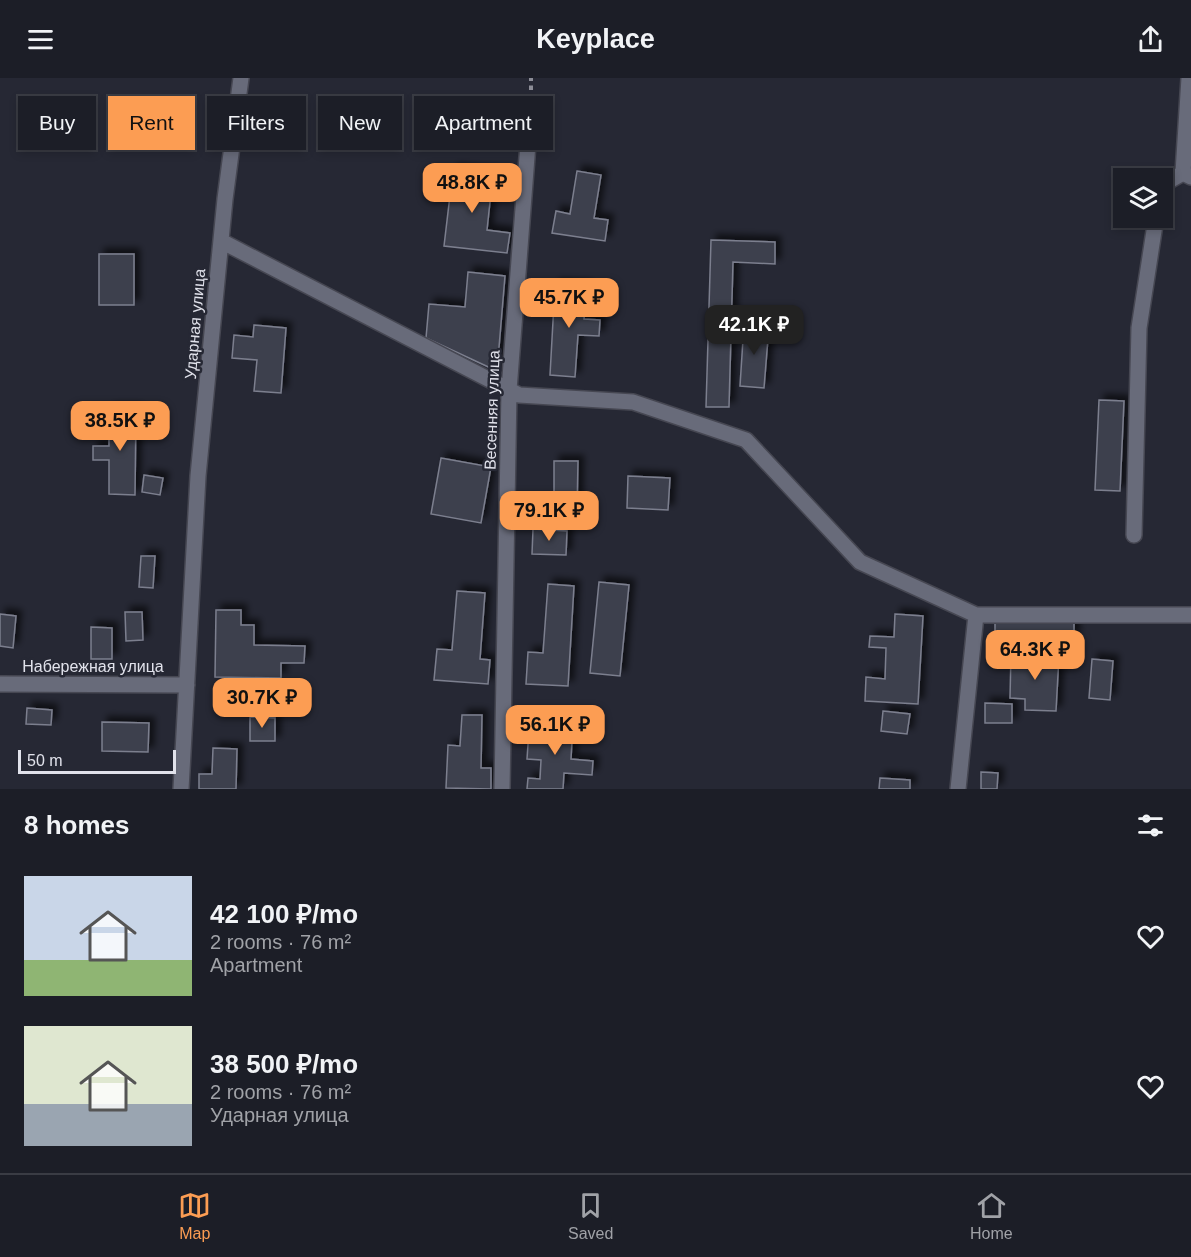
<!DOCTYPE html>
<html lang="en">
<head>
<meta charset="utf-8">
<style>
  :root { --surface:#1c1e27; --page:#292b33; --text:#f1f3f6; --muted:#a0a2a7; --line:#3a3c44; --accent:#fc9d53 }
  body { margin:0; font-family:Helvetica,sans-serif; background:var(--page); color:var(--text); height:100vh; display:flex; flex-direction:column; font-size:22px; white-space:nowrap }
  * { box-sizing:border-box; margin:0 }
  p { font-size:20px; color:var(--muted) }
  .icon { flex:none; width:33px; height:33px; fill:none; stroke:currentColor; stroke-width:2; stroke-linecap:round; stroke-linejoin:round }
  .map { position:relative; height:711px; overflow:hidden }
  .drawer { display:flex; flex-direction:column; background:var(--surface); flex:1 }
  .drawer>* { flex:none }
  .hud { position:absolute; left:18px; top:18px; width:600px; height:54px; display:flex; gap:12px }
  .fabs { position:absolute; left:1113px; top:90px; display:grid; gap:12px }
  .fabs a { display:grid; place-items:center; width:60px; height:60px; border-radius:0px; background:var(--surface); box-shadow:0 3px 9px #0003,0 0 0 2px var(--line); font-size:30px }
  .scale { position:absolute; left:18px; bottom:15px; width:158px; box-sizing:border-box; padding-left:6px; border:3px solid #e1e2eb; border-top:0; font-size:16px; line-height:21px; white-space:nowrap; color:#e1e2eb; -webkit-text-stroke:4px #262834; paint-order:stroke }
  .price { position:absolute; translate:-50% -51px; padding:0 14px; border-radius:12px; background:var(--accent); color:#111; font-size:20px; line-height:39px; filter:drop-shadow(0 2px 3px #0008) }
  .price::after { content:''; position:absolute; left:50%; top:36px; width:18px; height:14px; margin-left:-9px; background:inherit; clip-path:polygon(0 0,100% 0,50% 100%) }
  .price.selected { background:#222; color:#fff }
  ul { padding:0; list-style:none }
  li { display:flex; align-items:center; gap:18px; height:150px; padding:0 24px }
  li span { display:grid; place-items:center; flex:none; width:168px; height:120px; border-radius:0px; color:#555 }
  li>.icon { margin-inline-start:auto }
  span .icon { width:72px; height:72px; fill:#fffc; stroke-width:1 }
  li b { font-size:26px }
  h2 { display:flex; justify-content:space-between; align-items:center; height:72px; padding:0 24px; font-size:26px }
  .chip { padding:0 21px; border-radius:0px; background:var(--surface); box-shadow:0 3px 9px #0003,0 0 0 2px var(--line); font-size:21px; line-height:54px }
  .chip.selected { background:var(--accent); color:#111 }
  header { display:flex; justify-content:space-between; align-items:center; height:78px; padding:0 24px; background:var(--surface); font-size:27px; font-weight:700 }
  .menu { display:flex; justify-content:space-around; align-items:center; height:84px; border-top:2px solid var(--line); background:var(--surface); font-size:16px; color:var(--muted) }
  .menu a { display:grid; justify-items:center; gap:3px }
  .menu .selected { color:var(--accent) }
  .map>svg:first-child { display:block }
  .building { fill:#3e404e; stroke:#7c7f8e; stroke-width:1.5; filter:url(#shadow) }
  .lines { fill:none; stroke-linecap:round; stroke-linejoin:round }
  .minor-casing { stroke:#464752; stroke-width:18 }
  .path { stroke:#8c8d97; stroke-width:4; stroke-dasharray:4.5 4.5; stroke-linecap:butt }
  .minor { stroke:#686b7a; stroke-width:15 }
  .labels { text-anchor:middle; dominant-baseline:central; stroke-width:5; stroke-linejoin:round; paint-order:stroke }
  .street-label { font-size:16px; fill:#e1e2eb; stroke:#262834 }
</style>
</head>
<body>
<header><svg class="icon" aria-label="menu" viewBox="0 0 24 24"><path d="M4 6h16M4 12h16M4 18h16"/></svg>Keyplace<svg class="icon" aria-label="share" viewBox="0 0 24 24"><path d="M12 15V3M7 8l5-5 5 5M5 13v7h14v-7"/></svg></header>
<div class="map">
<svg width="1191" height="711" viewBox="0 0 1191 711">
  <defs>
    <filter id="shadow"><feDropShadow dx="5.5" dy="-5.5" stdDeviation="3" flood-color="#0009"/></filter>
  </defs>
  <rect width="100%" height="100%" fill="#262834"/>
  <path class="building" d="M453 92 493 96 487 152 510 155 507 175 444 168Z
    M577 93 601 97 594 140 608 142 605 163 552 155 556 133 570 136Z
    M711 162 775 164V186L733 184 729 329H706Z
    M99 176H134V227H99Z
    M468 194 505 198 497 293 426 260 429 226 465 229Z
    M555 207 586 209 584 241 600 242 599 258 578 257 575 299 550 297Z
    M744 246 769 248 764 310 740 308Z
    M254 247 286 250 281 315 254 313 257 282 232 280 234 257 253 259Z
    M1099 322 1124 323 1120 413 1095 412Z
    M109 332H136L135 417 109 416V382H93V368H109Z
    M441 380 491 389 481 445 431 436Z
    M554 383H578L577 434H554Z
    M144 397 163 400 160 417 142 414Z
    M628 398 670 400 668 432 627 430Z
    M533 451 567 453 566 477 532 476Z
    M141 478H155L153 510 139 509Z
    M599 504 629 507 620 598 590 595Z
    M548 506 574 508 568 608 526 606 528 574 543 575Z
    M457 513 485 515 480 581 490 582 488 606 434 602 437 571 452 572Z
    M216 532H241V547H254V567L305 568 304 585H281V600L215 599Z
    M125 534H142L143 562 126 563Z
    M0 536 16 538 13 570 0 568Z
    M895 536 923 538 918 626 865 623 866 599 885 601 886 570 869 569 870 558 894 559Z
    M995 543 1074 544V560L995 559Z
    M91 549 112 550V581H91Z
    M1011 576 1059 578 1056 633 1025 632V621L1010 620Z
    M1092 581 1113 583 1110 622 1089 620Z
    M985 625 1012 626V645H985Z
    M27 630 52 632 51 647 26 646Z
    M883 633 910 636 907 656 881 653Z
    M462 637H482L481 690H491V711L446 710 448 667 460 668Z
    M250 639 275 640V663H250Z
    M545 642 573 644 571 681 593 683 592 697 564 695 563 711H527L528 700 540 701 541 682 527 681 529 652 545 653Z
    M102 644 149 645 148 674 102 673Z
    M213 670 237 671 236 711H199V696H212Z
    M981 694 998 695 997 711H981Z
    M880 700 910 702V711H879Z"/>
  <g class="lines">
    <g class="minor-casing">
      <path id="minor" d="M1189 0 1183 95 1191 99
        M1162 107 1183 95
        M221 163 519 317 633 324 746 362 860 484 976 537H1191
        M1134 457 1139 250 1156 140
        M0 606 187 607
        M181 711 198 398 225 121 241 0
        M502 711 509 312 531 27
        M958 711 976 537"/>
    </g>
    <path class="path" d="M531 12V0"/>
    <use href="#minor" class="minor"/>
  </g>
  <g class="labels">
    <g class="street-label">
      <text transform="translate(195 246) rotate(-85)">Ударная улица</text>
      <text transform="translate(492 332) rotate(-88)">Весенняя улица</text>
      <text x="93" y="588">Набережная улица</text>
    </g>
  </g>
</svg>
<div class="fabs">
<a><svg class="icon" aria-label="layers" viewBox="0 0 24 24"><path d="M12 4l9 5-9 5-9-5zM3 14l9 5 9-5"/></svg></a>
</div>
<div class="scale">50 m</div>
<b class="price" style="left:472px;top:136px">48.8K ₽</b>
<b class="price" style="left:569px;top:251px">45.7K ₽</b>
<b class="price selected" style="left:754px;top:278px">42.1K ₽</b>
<b class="price" style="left:120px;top:374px">38.5K ₽</b>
<b class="price" style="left:549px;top:464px">79.1K ₽</b>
<b class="price" style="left:1035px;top:603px">64.3K ₽</b>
<b class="price" style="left:262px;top:651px">30.7K ₽</b>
<b class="price" style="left:555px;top:678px">56.1K ₽</b>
<div class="hud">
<a class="chip">Buy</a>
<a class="chip selected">Rent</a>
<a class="chip">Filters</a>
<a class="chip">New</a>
<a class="chip">Apartment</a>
</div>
</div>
<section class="drawer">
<h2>8 homes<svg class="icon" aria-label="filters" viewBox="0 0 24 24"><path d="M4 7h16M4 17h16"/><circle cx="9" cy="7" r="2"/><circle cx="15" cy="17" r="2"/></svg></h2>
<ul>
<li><span style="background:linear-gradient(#c9d6e8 70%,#8fb573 0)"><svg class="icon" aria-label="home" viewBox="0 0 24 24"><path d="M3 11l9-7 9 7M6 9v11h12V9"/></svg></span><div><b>42 100 ₽/mo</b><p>2 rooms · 76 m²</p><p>Apartment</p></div><svg class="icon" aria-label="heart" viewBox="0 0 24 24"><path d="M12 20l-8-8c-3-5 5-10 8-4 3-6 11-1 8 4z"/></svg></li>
<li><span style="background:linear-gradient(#dfe7d0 65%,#9aa5b1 0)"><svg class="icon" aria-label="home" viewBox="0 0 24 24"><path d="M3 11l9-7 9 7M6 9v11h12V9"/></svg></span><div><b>38 500 ₽/mo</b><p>2 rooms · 76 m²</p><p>Ударная улица</p></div><svg class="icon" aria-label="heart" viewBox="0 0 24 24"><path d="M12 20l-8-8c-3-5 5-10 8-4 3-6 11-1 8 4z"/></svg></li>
</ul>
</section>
<nav class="menu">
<a class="selected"><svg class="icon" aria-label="map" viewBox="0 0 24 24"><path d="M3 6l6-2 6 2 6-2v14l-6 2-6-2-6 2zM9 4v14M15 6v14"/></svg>Map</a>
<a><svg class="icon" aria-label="saved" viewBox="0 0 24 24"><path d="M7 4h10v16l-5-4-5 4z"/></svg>Saved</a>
<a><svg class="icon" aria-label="home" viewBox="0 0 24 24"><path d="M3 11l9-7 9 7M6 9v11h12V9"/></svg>Home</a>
</nav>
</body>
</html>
